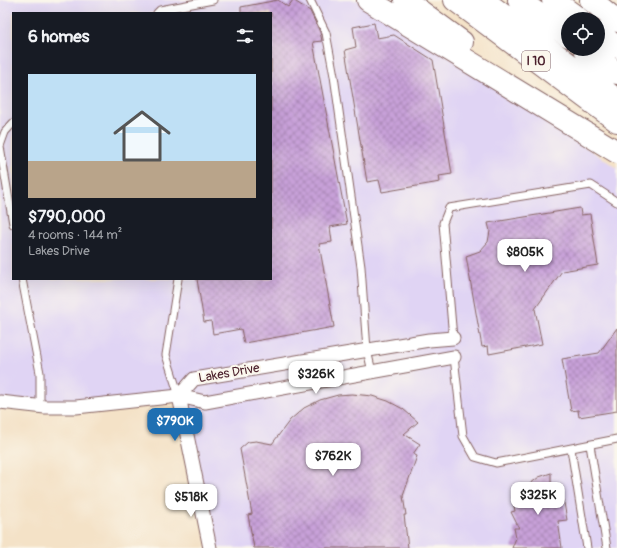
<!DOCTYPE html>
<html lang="en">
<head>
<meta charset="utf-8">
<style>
  :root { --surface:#171b24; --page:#20242c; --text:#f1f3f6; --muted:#9ea1a6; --line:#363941; --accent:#1f6fb2 }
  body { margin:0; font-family:Pangolin,sans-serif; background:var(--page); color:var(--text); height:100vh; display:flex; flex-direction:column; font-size:15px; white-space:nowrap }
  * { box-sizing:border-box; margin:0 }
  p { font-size:13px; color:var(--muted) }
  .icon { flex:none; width:22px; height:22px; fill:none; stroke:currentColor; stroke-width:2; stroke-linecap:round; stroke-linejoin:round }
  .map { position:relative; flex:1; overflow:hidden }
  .details { position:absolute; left:12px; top:12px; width:260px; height:268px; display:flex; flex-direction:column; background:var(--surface); border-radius:0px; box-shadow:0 4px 16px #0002 }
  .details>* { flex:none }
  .buttons { position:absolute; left:561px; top:12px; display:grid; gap:8px }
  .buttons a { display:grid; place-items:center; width:44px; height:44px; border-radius:50%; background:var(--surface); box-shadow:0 4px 16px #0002; font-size:20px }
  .price { position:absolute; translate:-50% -34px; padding:0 9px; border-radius:8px; background:#fff; color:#222; font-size:13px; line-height:26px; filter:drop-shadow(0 1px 2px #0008) }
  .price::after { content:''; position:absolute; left:50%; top:24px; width:12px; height:9px; margin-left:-6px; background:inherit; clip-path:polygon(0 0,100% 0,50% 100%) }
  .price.current { background:var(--accent); color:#fff }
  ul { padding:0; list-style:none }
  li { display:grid; align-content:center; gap:8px; height:212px; padding:0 16px }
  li+li { border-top:1px solid var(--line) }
  li span { display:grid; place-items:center; height:124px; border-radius:0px; color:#555 }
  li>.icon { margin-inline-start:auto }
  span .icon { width:72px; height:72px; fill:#fffc; stroke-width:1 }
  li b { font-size:17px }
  h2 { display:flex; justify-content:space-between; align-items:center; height:48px; padding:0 16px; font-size:17px }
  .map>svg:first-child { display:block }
  .built { fill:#e0d4f4; fill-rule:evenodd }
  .building { fill:url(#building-cross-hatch) }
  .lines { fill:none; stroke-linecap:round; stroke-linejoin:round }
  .service-casing { stroke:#866362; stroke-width:9 }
  .minor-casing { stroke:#866362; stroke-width:15 }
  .motorway-casing { stroke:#866362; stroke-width:24 }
  .service { stroke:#fff; stroke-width:7 }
  .minor { stroke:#fff; stroke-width:13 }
  .motorway { stroke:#fff; stroke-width:22 }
  .labels { text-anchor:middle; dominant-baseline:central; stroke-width:4; stroke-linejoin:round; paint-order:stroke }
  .shield { fill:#fbf7ec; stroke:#7f6065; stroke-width:1 }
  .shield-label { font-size:12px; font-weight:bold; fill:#4a1f2b }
  .street-label { font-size:13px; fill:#4a1f2b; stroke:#fbf7ec }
</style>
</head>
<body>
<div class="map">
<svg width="617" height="548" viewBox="0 0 617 548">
  <defs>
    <pattern id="building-cross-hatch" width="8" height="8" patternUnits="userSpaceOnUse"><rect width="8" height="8" fill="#c8a1d9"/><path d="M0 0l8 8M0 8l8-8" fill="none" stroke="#a483b0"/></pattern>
  </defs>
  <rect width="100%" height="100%" fill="#fbf7ec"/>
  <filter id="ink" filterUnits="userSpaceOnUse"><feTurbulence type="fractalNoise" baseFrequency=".025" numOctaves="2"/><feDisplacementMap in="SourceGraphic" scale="8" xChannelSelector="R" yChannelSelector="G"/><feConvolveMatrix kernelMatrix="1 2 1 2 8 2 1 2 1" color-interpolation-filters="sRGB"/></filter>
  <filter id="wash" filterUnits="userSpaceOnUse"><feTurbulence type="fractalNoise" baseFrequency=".012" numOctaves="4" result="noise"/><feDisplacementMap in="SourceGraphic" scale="16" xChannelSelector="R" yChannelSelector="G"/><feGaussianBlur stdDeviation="0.9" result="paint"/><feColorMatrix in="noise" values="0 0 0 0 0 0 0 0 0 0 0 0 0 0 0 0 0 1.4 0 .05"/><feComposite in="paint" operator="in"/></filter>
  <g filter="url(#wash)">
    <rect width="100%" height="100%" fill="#f4e2c7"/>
    <path class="built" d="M0 0H365L617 168V548H210L178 397 76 407 0 402ZM13 13H271V279H13Z"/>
    <g id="blocks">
      <path class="building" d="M278 0 288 7 293 0 310 11 320 32 322 41 313 42 347 224 330 227 332 242 319 244 334 327 244 343 241 329 213 334 211 321 204 322 197 279H271V13H241V7Z
        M374 23 377 38 394 35 433 60 452 174 439 176 440 182 382 192 379 180 367 182 345 50 356 47 353 27Z
        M580 208 581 215 590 214 598 265 562 271 535 309 542 344 489 354 488 346 482 347 466 256 480 251 488 242 490 231 488 223Z
        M617 328V411L579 417 578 410 571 411 562 359 599 353Z
        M352 394 372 396 388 401 403 409 418 422 404 434 420 444 413 454 417 456 403 496 406 515H404L408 548H254L248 515 252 514 240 449 248 442 256 441 272 444 290 420 304 408 320 400 338 395Z
        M551 473V499L563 497 567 520 558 521 562 548H512L516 538 514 528H519L511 512 515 511 512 497 514 492 521 487H526L539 477Z"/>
    </g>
  </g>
  <g filter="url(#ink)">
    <use href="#blocks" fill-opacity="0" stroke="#866362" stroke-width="1"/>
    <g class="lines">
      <g class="service-casing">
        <path id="service" d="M310 0 326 33 334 76 361 267 367 350 372 372
          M157 13 160 10 213 0
          M13 123 5 132 0 146 13 224
          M22 279 40 373V407
          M178 279 166 355 179 396
          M453 338 443 223 449 208 591 185 617 202
          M454 357 463 436 475 457 496 463 617 439
          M590 445 607 548
          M571 449 587 548"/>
      </g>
      <g class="minor-casing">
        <path id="minor" d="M179 396 194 379 429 340 453 338
          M179 396 210 548
          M0 402 45 407H76L179 396 205 402 454 357"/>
      </g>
      <g class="motorway-casing">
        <path id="motorway" d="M368 0 617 152
          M405 0 462 42
          M455 0 617 121
          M483 0 617 100
          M519 0 568 36
          M553 0 579 19
          M591 0 617 21
          M598 33 617 47
          M585 49 617 73"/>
      </g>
      <use href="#service" class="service"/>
      <use href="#minor" class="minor"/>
      <use href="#motorway" class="motorway"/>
    </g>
  </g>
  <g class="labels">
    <rect class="shield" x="522" y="51" width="28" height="20" rx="3"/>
    <g class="shield-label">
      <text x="536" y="61">I 10</text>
    </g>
    <g class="street-label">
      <text transform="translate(229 373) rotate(-10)">Lakes Drive</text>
    </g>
  </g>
</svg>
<div class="buttons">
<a><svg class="icon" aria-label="locate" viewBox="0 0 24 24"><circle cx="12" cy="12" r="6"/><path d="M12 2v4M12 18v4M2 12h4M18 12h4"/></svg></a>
</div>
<b class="price" style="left:525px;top:273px">$805K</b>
<b class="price" style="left:316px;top:395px">$326K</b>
<b class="price current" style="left:175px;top:442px">$790K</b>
<b class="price" style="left:333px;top:477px">$762K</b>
<b class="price" style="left:538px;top:516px">$325K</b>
<b class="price" style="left:191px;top:518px">$518K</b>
<section class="details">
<h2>6 homes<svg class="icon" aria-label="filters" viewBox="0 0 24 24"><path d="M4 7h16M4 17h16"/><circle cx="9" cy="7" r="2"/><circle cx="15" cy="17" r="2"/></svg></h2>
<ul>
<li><span style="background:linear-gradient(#bfe0f5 70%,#b9a48a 0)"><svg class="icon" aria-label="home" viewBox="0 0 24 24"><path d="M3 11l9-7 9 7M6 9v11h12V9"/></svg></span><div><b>$790,000</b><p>4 rooms · 144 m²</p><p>Lakes Drive</p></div></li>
</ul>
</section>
</div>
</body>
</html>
